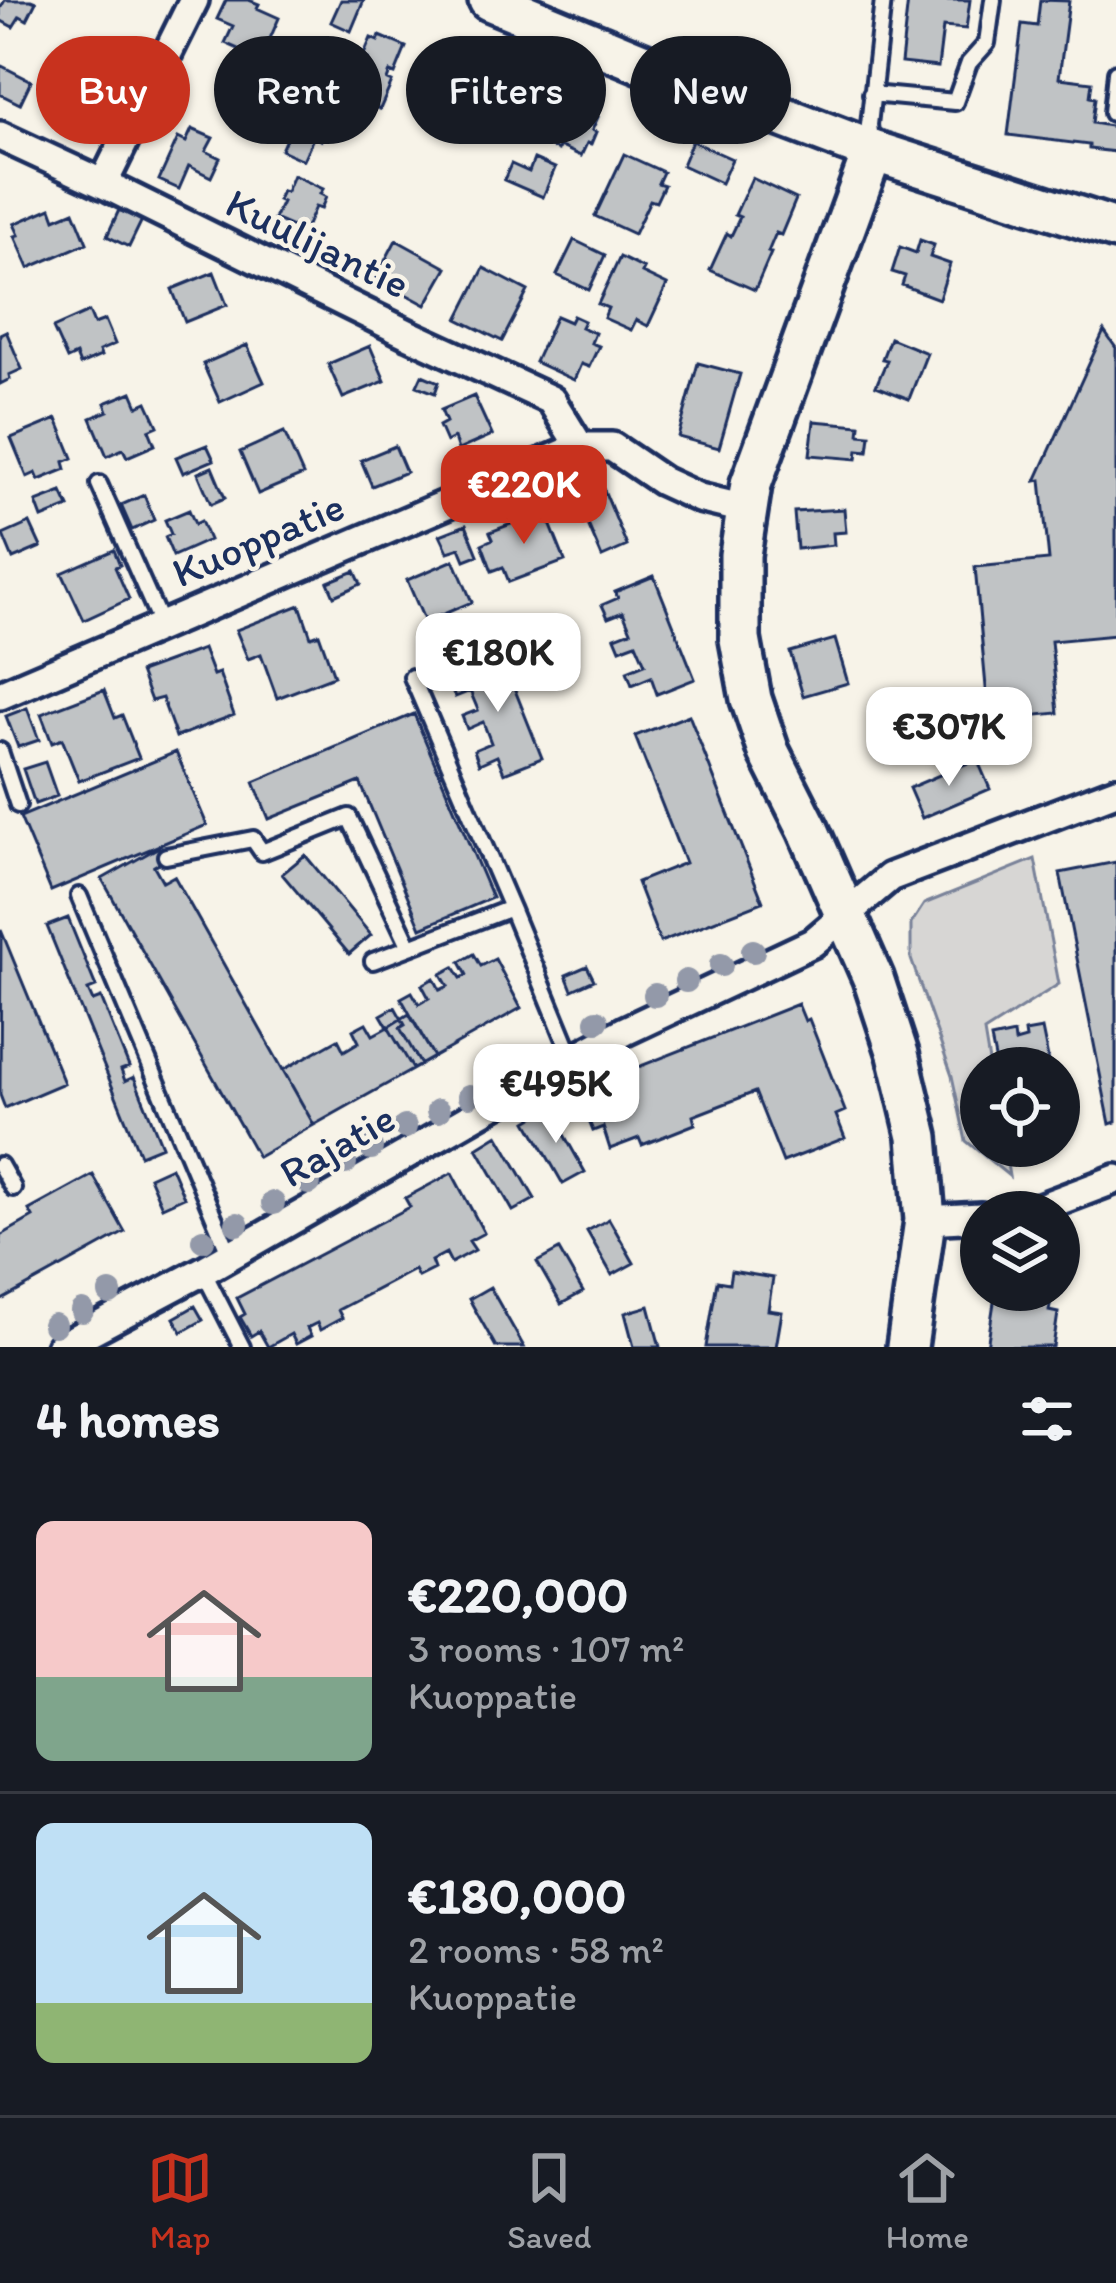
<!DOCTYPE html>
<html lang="en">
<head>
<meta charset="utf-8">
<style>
  :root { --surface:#171b24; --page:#20242c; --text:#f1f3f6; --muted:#9ea1a6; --line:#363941; --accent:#c8321e }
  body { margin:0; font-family:Itim,sans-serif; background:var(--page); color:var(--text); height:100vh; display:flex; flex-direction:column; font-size:45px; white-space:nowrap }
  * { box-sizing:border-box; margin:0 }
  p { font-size:39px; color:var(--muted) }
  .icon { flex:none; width:66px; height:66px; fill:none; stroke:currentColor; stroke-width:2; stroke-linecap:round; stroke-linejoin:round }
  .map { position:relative; height:1347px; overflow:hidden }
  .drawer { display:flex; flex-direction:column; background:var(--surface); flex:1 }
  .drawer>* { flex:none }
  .top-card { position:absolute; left:36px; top:36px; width:1044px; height:108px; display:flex; gap:24px }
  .buttons { position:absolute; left:960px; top:1047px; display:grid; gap:24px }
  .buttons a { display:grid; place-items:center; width:120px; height:120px; border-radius:50%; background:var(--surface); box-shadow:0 3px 9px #0004; font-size:60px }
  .price { position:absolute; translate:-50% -102px; padding:0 27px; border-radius:24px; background:#fff; color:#222; font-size:39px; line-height:78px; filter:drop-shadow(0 3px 6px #0008) }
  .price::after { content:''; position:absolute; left:50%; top:72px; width:36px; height:27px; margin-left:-18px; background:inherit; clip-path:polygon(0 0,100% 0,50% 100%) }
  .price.on { background:var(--accent); color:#fff }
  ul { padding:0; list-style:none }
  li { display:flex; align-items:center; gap:36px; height:300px; padding:0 36px }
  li+li { border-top:3px solid var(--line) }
  li span { display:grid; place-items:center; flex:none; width:336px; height:240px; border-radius:18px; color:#555 }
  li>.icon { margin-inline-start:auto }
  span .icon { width:144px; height:144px; fill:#fffc; stroke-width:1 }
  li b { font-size:51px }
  h2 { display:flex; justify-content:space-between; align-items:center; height:144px; padding:0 36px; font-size:51px }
  .tag { padding:0 42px; border-radius:54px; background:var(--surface); box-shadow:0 3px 9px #0004; font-size:42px; line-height:108px }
  .tag.on { background:var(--accent); color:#fff }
  .tabs { display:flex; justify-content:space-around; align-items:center; height:168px; border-top:3px solid var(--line); background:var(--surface); font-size:33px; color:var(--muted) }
  .tabs a { display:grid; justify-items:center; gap:6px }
  .tabs .on { color:var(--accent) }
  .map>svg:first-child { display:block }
  .green { fill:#d7d6d4; stroke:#798299; stroke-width:3 }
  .building { fill:#c0c3c5; stroke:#1b2f5e; stroke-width:3 }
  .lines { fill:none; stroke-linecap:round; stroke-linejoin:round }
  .lane-casing { stroke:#1b2f5e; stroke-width:22 }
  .street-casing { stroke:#1b2f5e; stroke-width:36 }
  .secondary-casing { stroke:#1b2f5e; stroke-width:48 }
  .lane { stroke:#f7f3e8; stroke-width:14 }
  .street { stroke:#f7f3e8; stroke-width:27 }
  .secondary { stroke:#f7f3e8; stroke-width:39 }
  .tree { fill:#9399a9 }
  .labels { text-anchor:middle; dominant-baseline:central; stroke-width:9; stroke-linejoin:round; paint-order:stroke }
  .street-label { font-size:42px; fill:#1b2f5e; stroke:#f7f3e8 }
</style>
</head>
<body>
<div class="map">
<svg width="1116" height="1347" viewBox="0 0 1116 1347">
  <rect width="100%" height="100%" fill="#f7f3e8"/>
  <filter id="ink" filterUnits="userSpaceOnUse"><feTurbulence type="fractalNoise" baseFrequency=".00833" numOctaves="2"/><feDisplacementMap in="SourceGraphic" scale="24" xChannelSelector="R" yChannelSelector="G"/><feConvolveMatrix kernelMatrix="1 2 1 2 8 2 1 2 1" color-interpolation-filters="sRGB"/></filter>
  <g filter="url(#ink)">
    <path class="green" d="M1035 859 1059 984 984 1032 990 1068H981V1146H1004L1009 1176 966 1141 952 1076 911 959V924L924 904Z"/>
    <path class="building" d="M5 0H31L36 2 27 20 20 16 13 27 0 20V9Z
      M226 0H249L259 4 257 8 279 18 261 59 225 43 233 26 217 19Z
      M341 0H364L351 31 331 22Z
      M908 0H970L966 29 943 27 938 67 901 63Z
      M1040 0 1069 1 1059 78 1092 82 1090 97 1095 98 1092 123 1116 127V152L1089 149V145L1008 135 1022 24 1037 26Z
      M380 36 406 47 395 74 390 72 387 80 392 82 380 109 372 106 369 112 351 105 357 91 350 88 359 66 363 68 368 59 363 57 371 38 378 41Z
      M0 65 31 81 20 104 0 94Z
      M86 65 122 82 99 132 63 115Z
      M459 68 498 89 483 118 444 98Z
      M551 96 598 117 592 130 596 132 591 144 587 143 581 156 559 146 558 150 538 141 540 137 534 135Z
      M301 105 324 115 321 121 328 124 321 140 314 136 303 160 281 150Z
      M192 129 213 138 206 151 220 158 211 177 189 166 179 189 159 180 178 138 186 142Z
      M692 141 732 159 721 183 682 165Z
      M624 154 663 172 658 183 664 185 656 202 650 200 634 234 595 216Z
      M534 159 555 168 543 197 504 180 511 164 529 172Z
      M293 175 323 189 320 194 326 197 321 209 315 207 304 232 274 219 282 202 278 200 282 191 286 192Z
      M752 178 796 199 781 235 776 233 768 252 771 253 755 290 710 270 727 233 731 236 740 217 735 215Z
      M51 208 55 219 74 211 87 243 29 268 15 236 19 235 14 224Z
      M119 210 142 220 129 247 107 236Z
      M396 240 447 268 426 305 376 278Z
      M574 240 605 255 589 290 557 275Z
      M920 240 934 245 930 257 950 264 939 299 902 285 905 276 892 272 900 247 916 253Z
      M620 257 644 269 642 273 667 285 648 326 636 320 631 330 604 318 608 308 598 304Z
      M484 268 528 291 502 341 458 319Z
      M214 272 227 305 185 322 172 289Z
      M89 312 94 324 105 320 115 344 99 351 101 356 80 365 76 355 67 359 53 328Z
      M556 316 570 322 573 316 584 321 581 327 595 333 591 343 599 346 589 367 581 364 574 380 535 362Z
      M6 331 22 369 9 375 10 379 0 384V334Z
      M1104 331 1116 348V635L1051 641 1058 713 989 720 975 567 1049 560 1041 480 1036 481Z
      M890 338 927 353 909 399 876 386 887 360 882 359Z
      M247 345 264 382 220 402 203 364Z
      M370 346 385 381 343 398 328 364Z
      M698 363 740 374 719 448 678 437Z
      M422 375 439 382 435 393 417 386Z
      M132 392 138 406 147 402 158 426 149 430 155 445 127 457 123 449 107 456 91 418 108 411 105 403Z
      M474 396 492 435 458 450 454 438 446 442 439 426 446 422 441 410Z
      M57 419 73 458 64 462 66 469 39 480 36 473 27 477 11 438Z
      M814 421 860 425 859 434 870 435 868 451 858 450 857 459 810 455Z
      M284 432 303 475 258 494 240 452Z
      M207 445 214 460 183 473 176 457Z
      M395 446 406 472 372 486 361 460Z
      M212 467 225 498 211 504 198 473Z
      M604 490 627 546 602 557 578 501Z
      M62 492 69 507 42 518 36 502Z
      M144 495 154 520 132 530 121 505Z
      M844 509 846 532 833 533 834 545 797 549 794 512Z
      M189 510 195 524 201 521 209 540 173 556 165 537 171 534 165 520Z
      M545 511 565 561 509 582 503 567 492 571 482 544 493 539 490 532Z
      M30 523 41 547 13 559 3 535Z
      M466 525 478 555 465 560 460 548 448 552 440 535Z
      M114 550 120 565 115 567 129 599 84 620 62 573Z
      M454 560 472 602 425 622 407 580Z
      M355 571 361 584 334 596 328 582Z
      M654 576 695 679 657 694 651 677 632 685 627 671 645 664 636 643 620 649 615 637 631 631 623 612 608 618 602 605 618 598 615 592Z
      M300 605 311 637 319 634 334 676 277 698 261 654 248 659 236 630Z
      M835 639 848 683 803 696 790 652Z
      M203 649 213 675 219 673 234 715 176 737 162 698 151 701 140 672Z
      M501 655 542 758 504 773 497 756 479 764 474 750 491 743 483 722 467 729 462 716 478 710 470 691 455 697 449 684 465 677 462 671Z
      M104 690 115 718 122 715 139 758 79 781 62 739 52 743 41 714Z
      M27 708 39 740 18 747 6 716Z
      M414 714 492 898 421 928 360 782 269 819 254 782Z
      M689 715 763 902 660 942 637 882 685 863 635 736Z
      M176 752 207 825 51 891 20 817Z
      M977 759 990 789 922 818 909 788Z
      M45 762 57 796 35 804 23 769Z
      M159 847 166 859 154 866 163 882 174 876 314 1125 258 1157 102 879Z
      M305 855 371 935 349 954 282 874Z
      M1116 862V1122L1110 1124 1060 873Z
      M68 918 96 987 88 990 93 1001 101 998 129 1067 121 1070 125 1081 134 1077 162 1146 140 1155 47 926Z
      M1 930 64 1083 5 1108 0 1095Z
      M474 954 481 966 495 959 521 1008 434 1057 401 998 412 992 419 1004 429 998 422 985 434 978 440 990 448 986 441 974 454 967 461 978 467 975 460 962Z
      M587 966 594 980 572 990 566 975Z
      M798 1004 805 1021 809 1019 845 1111 836 1115 845 1138 783 1162 755 1092 693 1116 695 1124 642 1145 639 1138 610 1149 603 1127 593 1131 577 1091Z
      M395 1007 405 1025 400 1028 421 1065 314 1125 283 1070 338 1039 344 1051 359 1042 353 1030 366 1023 373 1035 388 1027 381 1015Z
      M409 1014 434 1057 413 1069 388 1027Z
      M1042 1029 1050 1068H997L991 1039 1014 1034 1015 1042 1026 1039 1025 1032Z
      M549 1108 585 1172 563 1184 527 1121Z
      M498 1135 535 1199 513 1211 477 1148Z
      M171 1167 184 1197 162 1207 149 1177Z
      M452 1173 484 1233 469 1241 475 1250 451 1263 446 1253 431 1261 434 1269 418 1277 414 1270 338 1310 342 1318 320 1330 317 1323 307 1328 311 1336 296 1344 291 1334 268 1347 259 1331 251 1336 240 1317 245 1314 237 1298 410 1207 405 1198Z
      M93 1175 125 1232 0 1301V1236L33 1217 29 1210Z
      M609 1219 634 1263 612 1275 587 1231Z
      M559 1250 583 1292 561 1304 537 1262Z
      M731 1271 773 1278 768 1310 782 1312 776 1347H706L717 1281 729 1283Z
      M490 1287 524 1347H496L469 1299Z
      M1003 1290 1052 1295 1049 1311 1058 1313 1053 1347H987L995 1296 1002 1297Z
      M195 1306 203 1320 182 1332 174 1318Z
      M649 1306 660 1347H634L625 1313Z"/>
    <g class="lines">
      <g class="lane-casing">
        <path id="lane" d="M871 94 955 102 969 63 987 43 993 0
          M1112 113 1116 72
          M872 146 869 125 883 0
          M99 484 162 626
          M412 677 511 908
          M0 751 18 805
          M166 856 253 839 262 852 349 817 410 947 511 908 573 1059
          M79 896 230 1255
          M373 961 410 947
          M0 1165 13 1188
          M203 1271 242 1347"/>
      </g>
      <g class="street-casing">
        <path id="street" d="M0 136 110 187 410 335 551 400 580 447
          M103 184 194 0
          M0 695 580 447H612L662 481 699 498 745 509
          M1029 1212 1116 1179
          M925 1220 981 1217
          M60 1347 203 1271 573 1059 625 1031 812 943 890 877 1116 791"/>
      </g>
      <g class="secondary-casing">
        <path id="secondary" d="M489 0 647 65 873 151 1116 229
          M873 151 751 484 740 555V639L751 699 769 752 808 829 873 978 898 1054 918 1137 925 1220 907 1347"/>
      </g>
      <use href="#lane" class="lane"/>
      <use href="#street" class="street"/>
      <use href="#secondary" class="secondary"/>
    </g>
    <g class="tree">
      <circle cx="753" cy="951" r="12"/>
      <circle cx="721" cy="965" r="12"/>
      <circle cx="686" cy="981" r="12"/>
      <circle cx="655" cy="995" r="12"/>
      <circle cx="597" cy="1021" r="12"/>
      <circle cx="532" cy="1056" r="12"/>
      <circle cx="499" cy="1077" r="12"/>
      <circle cx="469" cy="1096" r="12"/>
      <circle cx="438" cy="1111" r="12"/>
      <circle cx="405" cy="1127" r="12"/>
      <circle cx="371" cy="1148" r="12"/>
      <circle cx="345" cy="1163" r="12"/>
      <circle cx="309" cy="1183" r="12"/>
      <circle cx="273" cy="1203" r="12"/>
      <circle cx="237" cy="1224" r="12"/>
      <circle cx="203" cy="1240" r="12"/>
      <circle cx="110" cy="1293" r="12"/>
      <circle cx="82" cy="1311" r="12"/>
      <circle cx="54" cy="1325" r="12"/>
    </g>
  </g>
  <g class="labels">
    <g class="street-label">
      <text transform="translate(318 243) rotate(26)">Kuulijantie</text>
      <text transform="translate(258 539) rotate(-23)">Kuoppatie</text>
      <text transform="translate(337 1145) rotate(-30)">Rajatie</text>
    </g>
  </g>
</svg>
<div class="buttons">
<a><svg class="icon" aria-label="locate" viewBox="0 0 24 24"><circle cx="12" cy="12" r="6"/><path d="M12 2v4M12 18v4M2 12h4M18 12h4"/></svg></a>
<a><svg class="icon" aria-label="layers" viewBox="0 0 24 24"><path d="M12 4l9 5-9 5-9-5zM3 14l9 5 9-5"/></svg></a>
</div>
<b class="price on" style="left:524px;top:547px">€220K</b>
<b class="price" style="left:498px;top:715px">€180K</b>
<b class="price" style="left:949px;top:789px">€307K</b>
<b class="price" style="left:556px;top:1146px">€495K</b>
<div class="top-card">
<a class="tag on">Buy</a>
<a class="tag">Rent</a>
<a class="tag">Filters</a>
<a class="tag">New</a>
</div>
</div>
<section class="drawer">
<h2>4 homes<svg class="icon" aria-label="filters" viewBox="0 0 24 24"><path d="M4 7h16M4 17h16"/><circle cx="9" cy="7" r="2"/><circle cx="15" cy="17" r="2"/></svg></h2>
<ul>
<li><span style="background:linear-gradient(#f6c9c9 65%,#7fa58c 0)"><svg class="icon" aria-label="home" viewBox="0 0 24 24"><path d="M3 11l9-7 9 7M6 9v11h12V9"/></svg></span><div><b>€220,000</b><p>3 rooms · 107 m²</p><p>Kuoppatie</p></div></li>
<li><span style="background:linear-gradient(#bfe0f5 75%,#8fb573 0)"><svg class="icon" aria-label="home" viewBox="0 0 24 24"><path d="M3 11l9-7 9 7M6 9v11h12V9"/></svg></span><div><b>€180,000</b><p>2 rooms · 58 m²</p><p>Kuoppatie</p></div></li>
</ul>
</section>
<nav class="tabs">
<a class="on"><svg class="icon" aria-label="map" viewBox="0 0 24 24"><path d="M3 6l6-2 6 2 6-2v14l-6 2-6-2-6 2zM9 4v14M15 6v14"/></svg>Map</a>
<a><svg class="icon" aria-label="saved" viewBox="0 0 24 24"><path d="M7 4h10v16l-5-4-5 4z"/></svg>Saved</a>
<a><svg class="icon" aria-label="home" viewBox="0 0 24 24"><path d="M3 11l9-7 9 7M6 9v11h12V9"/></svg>Home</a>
</nav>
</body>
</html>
